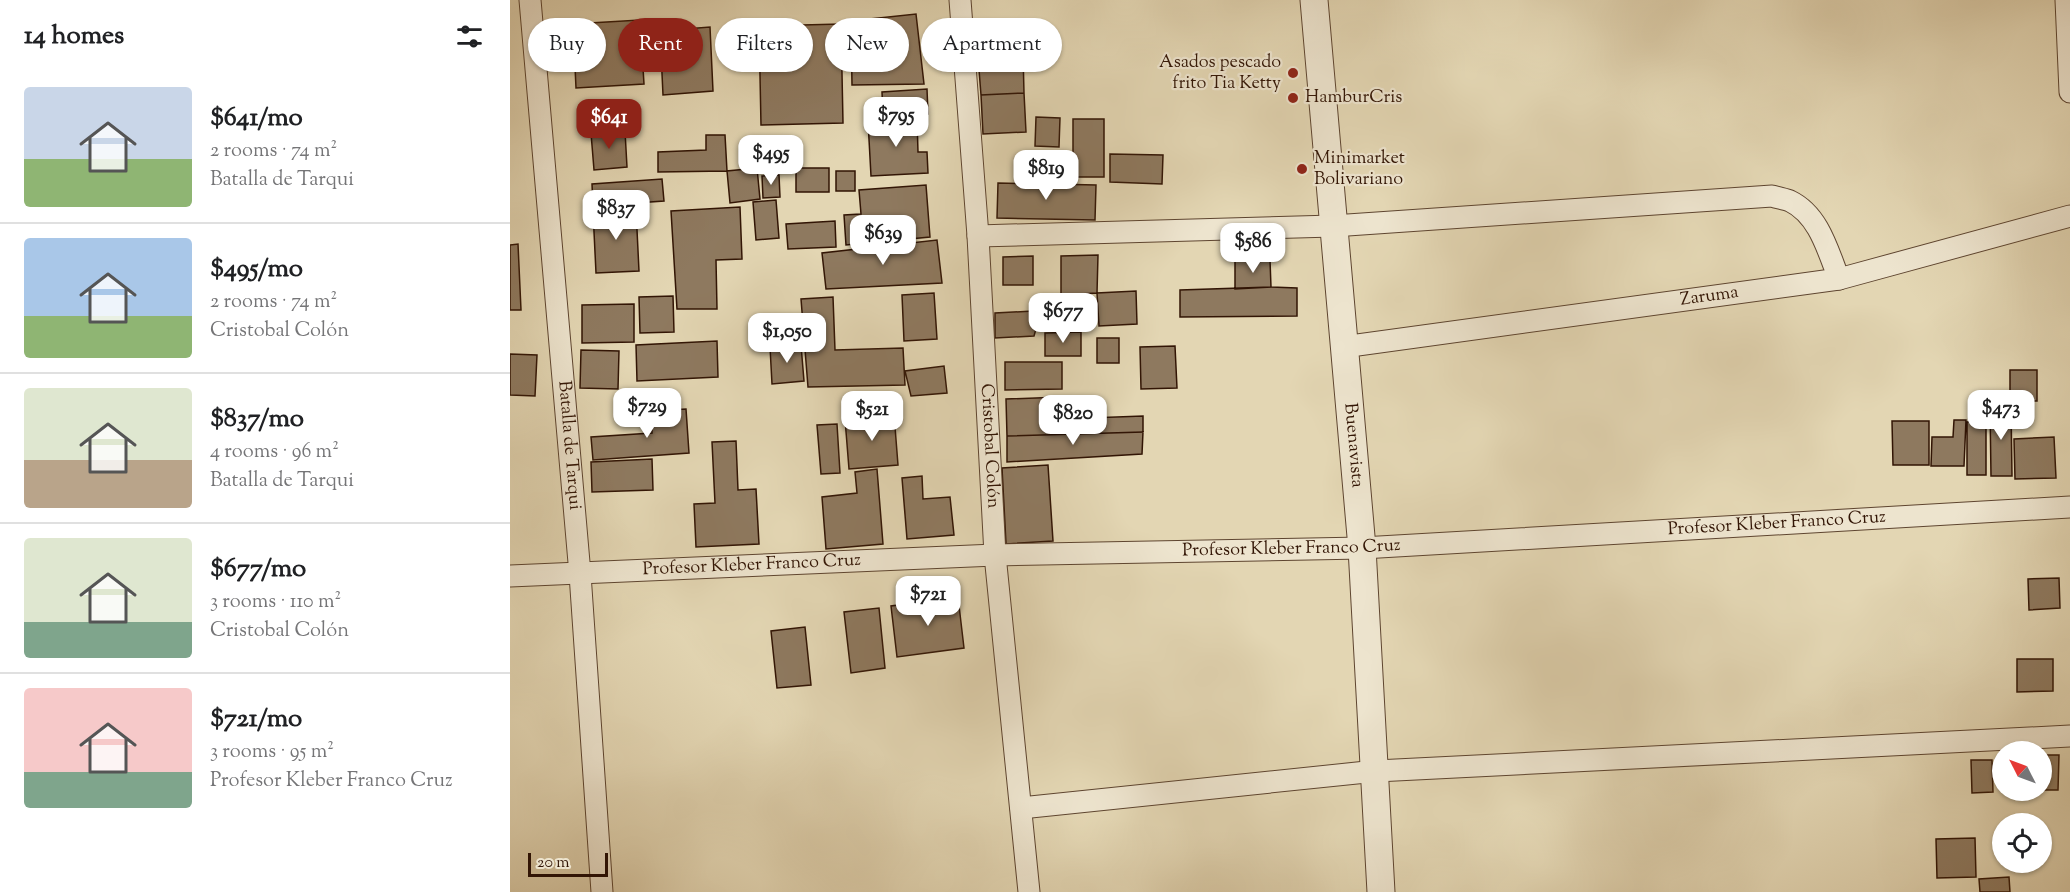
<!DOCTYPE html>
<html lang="en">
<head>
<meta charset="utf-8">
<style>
  :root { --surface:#fff; --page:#f6f6f6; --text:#202124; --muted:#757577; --line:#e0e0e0; --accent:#8f2418 }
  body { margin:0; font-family:"Sorts Mill Goudy",serif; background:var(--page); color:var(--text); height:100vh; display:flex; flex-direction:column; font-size:22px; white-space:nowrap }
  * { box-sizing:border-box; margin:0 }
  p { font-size:20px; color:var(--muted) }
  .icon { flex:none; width:33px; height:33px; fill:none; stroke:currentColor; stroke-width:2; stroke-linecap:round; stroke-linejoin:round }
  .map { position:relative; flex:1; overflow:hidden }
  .panel { display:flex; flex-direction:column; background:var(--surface); width:510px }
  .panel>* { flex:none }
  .guide { position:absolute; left:18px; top:18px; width:570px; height:54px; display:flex; gap:12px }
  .needle { width:39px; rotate:312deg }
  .tools { position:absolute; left:1482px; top:741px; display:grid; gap:12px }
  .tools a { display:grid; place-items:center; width:60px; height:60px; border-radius:50%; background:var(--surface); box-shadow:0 2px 4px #0004; font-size:30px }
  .scale { position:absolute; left:18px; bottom:15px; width:80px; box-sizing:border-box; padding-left:6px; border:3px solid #321505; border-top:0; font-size:16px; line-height:21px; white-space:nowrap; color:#321505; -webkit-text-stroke:4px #ede4ce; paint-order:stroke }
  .price { position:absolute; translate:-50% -51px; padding:0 14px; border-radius:12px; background:#fff; color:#222; font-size:20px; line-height:39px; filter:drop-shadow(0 2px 3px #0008) }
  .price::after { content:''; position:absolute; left:50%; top:36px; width:18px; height:14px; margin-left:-9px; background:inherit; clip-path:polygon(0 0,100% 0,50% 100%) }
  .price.current { background:var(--accent); color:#fff }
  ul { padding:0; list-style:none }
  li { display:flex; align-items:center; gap:18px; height:150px; padding:0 24px }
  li+li { border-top:2px solid var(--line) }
  li span { display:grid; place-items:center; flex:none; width:168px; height:120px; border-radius:6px; color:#555 }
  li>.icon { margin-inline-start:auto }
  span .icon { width:72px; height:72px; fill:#fffc; stroke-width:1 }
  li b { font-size:26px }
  h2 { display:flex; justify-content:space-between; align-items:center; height:72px; padding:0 24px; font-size:26px }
  .pill { padding:0 21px; border-radius:27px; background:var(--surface); box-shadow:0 2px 4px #0004; font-size:21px; line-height:54px }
  .pill.current { background:var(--accent); color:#fff }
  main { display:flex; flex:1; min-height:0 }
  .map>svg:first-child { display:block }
  .building { fill:#8e795f; stroke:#321505; stroke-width:1.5 }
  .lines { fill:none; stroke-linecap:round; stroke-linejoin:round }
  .minor-casing { stroke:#5e4530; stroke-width:23 }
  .tertiary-casing { stroke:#5e4530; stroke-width:29 }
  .minor { stroke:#ede4ce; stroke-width:21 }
  .tertiary { stroke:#ede4ce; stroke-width:27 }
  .poi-dot { fill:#8f2418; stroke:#ede4ce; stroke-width:2 }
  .labels { text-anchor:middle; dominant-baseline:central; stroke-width:4.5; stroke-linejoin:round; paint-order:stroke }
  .poi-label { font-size:18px; fill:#321505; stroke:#ede4ce; text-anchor:start }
  .street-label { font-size:18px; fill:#321505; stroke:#ede4ce }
</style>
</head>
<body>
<main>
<section class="panel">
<h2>14 homes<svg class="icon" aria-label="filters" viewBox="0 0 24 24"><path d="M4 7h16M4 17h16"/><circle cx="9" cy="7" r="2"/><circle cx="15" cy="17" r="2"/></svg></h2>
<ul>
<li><span style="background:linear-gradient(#c9d6e8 60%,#8fb573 0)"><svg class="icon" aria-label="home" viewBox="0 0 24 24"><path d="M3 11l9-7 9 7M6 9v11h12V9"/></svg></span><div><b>$641/mo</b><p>2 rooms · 74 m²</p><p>Batalla de Tarqui</p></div></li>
<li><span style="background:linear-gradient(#a9c7e8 65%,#8fb573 0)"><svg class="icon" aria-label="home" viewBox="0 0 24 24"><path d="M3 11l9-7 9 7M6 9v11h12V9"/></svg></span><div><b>$495/mo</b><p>2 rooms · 74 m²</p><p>Cristobal Colón</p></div></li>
<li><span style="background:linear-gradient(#dfe7d0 60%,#b9a48a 0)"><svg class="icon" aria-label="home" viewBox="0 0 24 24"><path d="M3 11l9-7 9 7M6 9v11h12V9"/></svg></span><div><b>$837/mo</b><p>4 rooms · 96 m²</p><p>Batalla de Tarqui</p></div></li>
<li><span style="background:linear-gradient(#dfe7d0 70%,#7fa58c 0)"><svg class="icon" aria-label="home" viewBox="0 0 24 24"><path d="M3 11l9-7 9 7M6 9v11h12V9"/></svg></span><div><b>$677/mo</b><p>3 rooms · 110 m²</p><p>Cristobal Colón</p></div></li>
<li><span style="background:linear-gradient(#f6c9c9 70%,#7fa58c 0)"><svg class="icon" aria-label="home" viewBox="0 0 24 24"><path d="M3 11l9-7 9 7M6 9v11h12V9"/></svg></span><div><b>$721/mo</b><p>3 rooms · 95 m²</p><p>Profesor Kleber Franco Cruz</p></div></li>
</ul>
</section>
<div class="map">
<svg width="1560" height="892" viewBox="0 0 1560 892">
  <rect width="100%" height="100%" fill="#e3d6b3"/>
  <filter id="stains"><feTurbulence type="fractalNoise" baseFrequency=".00333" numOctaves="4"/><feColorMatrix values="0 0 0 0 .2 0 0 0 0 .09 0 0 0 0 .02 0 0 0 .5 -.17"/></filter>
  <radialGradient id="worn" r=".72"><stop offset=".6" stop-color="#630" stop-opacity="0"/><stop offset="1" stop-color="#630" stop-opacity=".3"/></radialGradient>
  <path class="building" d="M406 14 414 84 342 85 341 21Z
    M130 20 134 84 66 88 63 24Z
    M331 24 333 123 251 125 249 26Z
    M200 27 203 91 153 95 150 31Z
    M513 53 514 93 471 95 468 57Z
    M417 89 418 114 373 116 372 92Z
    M514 93 516 132 473 134 471 95Z
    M526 117 550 118 549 147 525 146Z
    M407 119 408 152H417L418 173 361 176 358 121Z
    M563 119H594V177H563Z
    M115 131 117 167 84 170 81 133Z
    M196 135H215L217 171 148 172V152L196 150Z
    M600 154 653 155 652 184 600 182Z
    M247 168 250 199 220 203 217 171Z
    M286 168H319V192H286Z
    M326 171H345V191H326Z
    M269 175 270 197 253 198 252 176Z
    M152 179 154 201 83 206 82 184Z
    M488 183 586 185 585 220 487 218Z
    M416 185 420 237 336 245 334 215 351 214 349 190Z
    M266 200 269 238 246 240 243 202Z
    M230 207 232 259 206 260 207 309H167L161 211Z
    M126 209 129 271 86 273 83 211Z
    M325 221 326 247 278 249 276 224Z
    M427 240 432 283 316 289 312 253Z
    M8 244 11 310H0V245Z
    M588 255 587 293 551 295V256Z
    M523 256V285H493V257Z
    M760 260 761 287 725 289V261Z
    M761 287 787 288V316L670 317V290Z
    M626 291 627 324 589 326 587 293Z
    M424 293 427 339 394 341 392 295Z
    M551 295 555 325 526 329 522 299Z
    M163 296 164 332 130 333 129 297Z
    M323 297 325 350 393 348 395 385 298 387 291 299Z
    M124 304V342L72 343V305Z
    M523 311 526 329 524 336 485 338V313Z
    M571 332V356H535V333Z
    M587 338H609V363H587Z
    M207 341 208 377 127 381 126 345Z
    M291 345 294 381 262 384 260 347Z
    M665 346 667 388 631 389 630 347Z
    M71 350 109 351 108 389 70 388Z
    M0 354 27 355 25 396 0 395Z
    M495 362H552V389L495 390Z
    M434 366 437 393 401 396 395 371Z
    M1500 370H1527V401H1500Z
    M578 396 579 418 633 416V432L497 436 496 399Z
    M1501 406 1502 476H1481L1480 407Z
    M176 409 179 453 83 460 81 437 142 433 141 411Z
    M384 414 388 465 339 469 335 419Z
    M1444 420H1456L1454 466H1421L1422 437H1443Z
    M1382 421H1419V465H1383Z
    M1476 421V475H1457V422Z
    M327 424 330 473 311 474 307 425Z
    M633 432 632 454 497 462V436Z
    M1544 437 1546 478 1505 479 1504 439Z
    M226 441 228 490 246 489 249 544 186 547 184 504 205 503 202 442Z
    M142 459 143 490 82 492 81 462Z
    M538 465 543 541 496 544 492 468Z
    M367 469 373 544 316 549 312 497 347 493 345 472Z
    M412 476 413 499 440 497 444 535 397 539 392 478Z
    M1549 578 1550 608 1519 610 1518 579Z
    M448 597 454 648 387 657 381 606Z
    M369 608 375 668 341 673 334 612Z
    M295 627 301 685 267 688 261 631Z
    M1507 659H1543V691L1507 692Z
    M1532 755H1549L1548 790H1532Z
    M1461 760H1482L1483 792 1462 793Z
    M1465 838 1466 877 1427 878 1426 839Z
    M1499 877 1500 892H1470L1469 879Z"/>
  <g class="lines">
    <g class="minor-casing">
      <g id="minor">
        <path id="s1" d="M20 0 70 574 92 892"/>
        <path id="s2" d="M450 0 468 236 485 555 519 892"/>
        <path d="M1556 0 1560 92"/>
        <path d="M468 236 823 226 1262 196C1268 198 1275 199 1280 201 1309 215 1318 251 1329 279"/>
        <path id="s3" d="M833 347 1329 279 1560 216"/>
        <path id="s4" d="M0 576 485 555 852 548 1560 507"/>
        <path d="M511 808 866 771 1560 736"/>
      </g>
    </g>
    <g class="tertiary-casing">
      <g id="tertiary">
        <path id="s5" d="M804 0 852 548 871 892"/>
      </g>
    </g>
    <use href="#minor" class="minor"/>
    <use href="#tertiary" class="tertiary"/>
  </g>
  <g class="poi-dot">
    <circle cx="783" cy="73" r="6"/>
    <circle cx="783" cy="98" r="6"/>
    <circle cx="792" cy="169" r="6"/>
  </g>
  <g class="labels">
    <g class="poi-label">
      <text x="771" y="63" text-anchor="end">Asados pescado<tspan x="771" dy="21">frito Tia Ketty</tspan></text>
      <text x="795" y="98">HamburCris</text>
      <text x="804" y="159">Minimarket<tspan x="804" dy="21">Bolivariano</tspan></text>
    </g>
    <g class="street-label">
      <text stroke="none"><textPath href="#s3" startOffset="370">Zaruma</textPath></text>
      <text stroke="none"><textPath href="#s1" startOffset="447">Batalla de Tarqui</textPath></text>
      <text stroke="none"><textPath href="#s2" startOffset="447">Cristobal Colón</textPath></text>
      <text stroke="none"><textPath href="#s5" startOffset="447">Buenavista</textPath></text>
      <text stroke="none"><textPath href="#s4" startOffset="1268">Profesor Kleber Franco Cruz</textPath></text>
      <text stroke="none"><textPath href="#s4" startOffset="782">Profesor Kleber Franco Cruz</textPath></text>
      <text stroke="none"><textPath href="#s4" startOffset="242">Profesor Kleber Franco Cruz</textPath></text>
    </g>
  </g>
  <rect width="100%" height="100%" filter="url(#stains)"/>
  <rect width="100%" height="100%" fill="url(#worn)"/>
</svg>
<div class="tools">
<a><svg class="needle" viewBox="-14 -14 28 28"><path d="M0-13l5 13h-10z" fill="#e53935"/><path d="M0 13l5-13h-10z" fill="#757577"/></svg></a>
<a><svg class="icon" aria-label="locate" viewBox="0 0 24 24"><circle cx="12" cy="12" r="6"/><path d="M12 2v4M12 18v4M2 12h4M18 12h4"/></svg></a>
</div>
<div class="scale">20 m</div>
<b class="price" style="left:386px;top:148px">$795</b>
<b class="price current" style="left:99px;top:150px">$641</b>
<b class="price" style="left:261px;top:186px">$495</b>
<b class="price" style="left:536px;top:201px">$819</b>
<b class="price" style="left:106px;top:241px">$837</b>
<b class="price" style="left:373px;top:266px">$639</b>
<b class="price" style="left:743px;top:274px">$586</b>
<b class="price" style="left:553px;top:344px">$677</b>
<b class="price" style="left:277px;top:364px">$1,050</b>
<b class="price" style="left:137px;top:439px">$729</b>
<b class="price" style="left:1491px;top:441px">$473</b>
<b class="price" style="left:362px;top:442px">$521</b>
<b class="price" style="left:563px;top:446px">$820</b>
<b class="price" style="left:418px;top:627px">$721</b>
<div class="guide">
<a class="pill">Buy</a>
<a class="pill current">Rent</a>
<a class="pill">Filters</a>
<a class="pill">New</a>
<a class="pill">Apartment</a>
</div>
</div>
</main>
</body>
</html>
